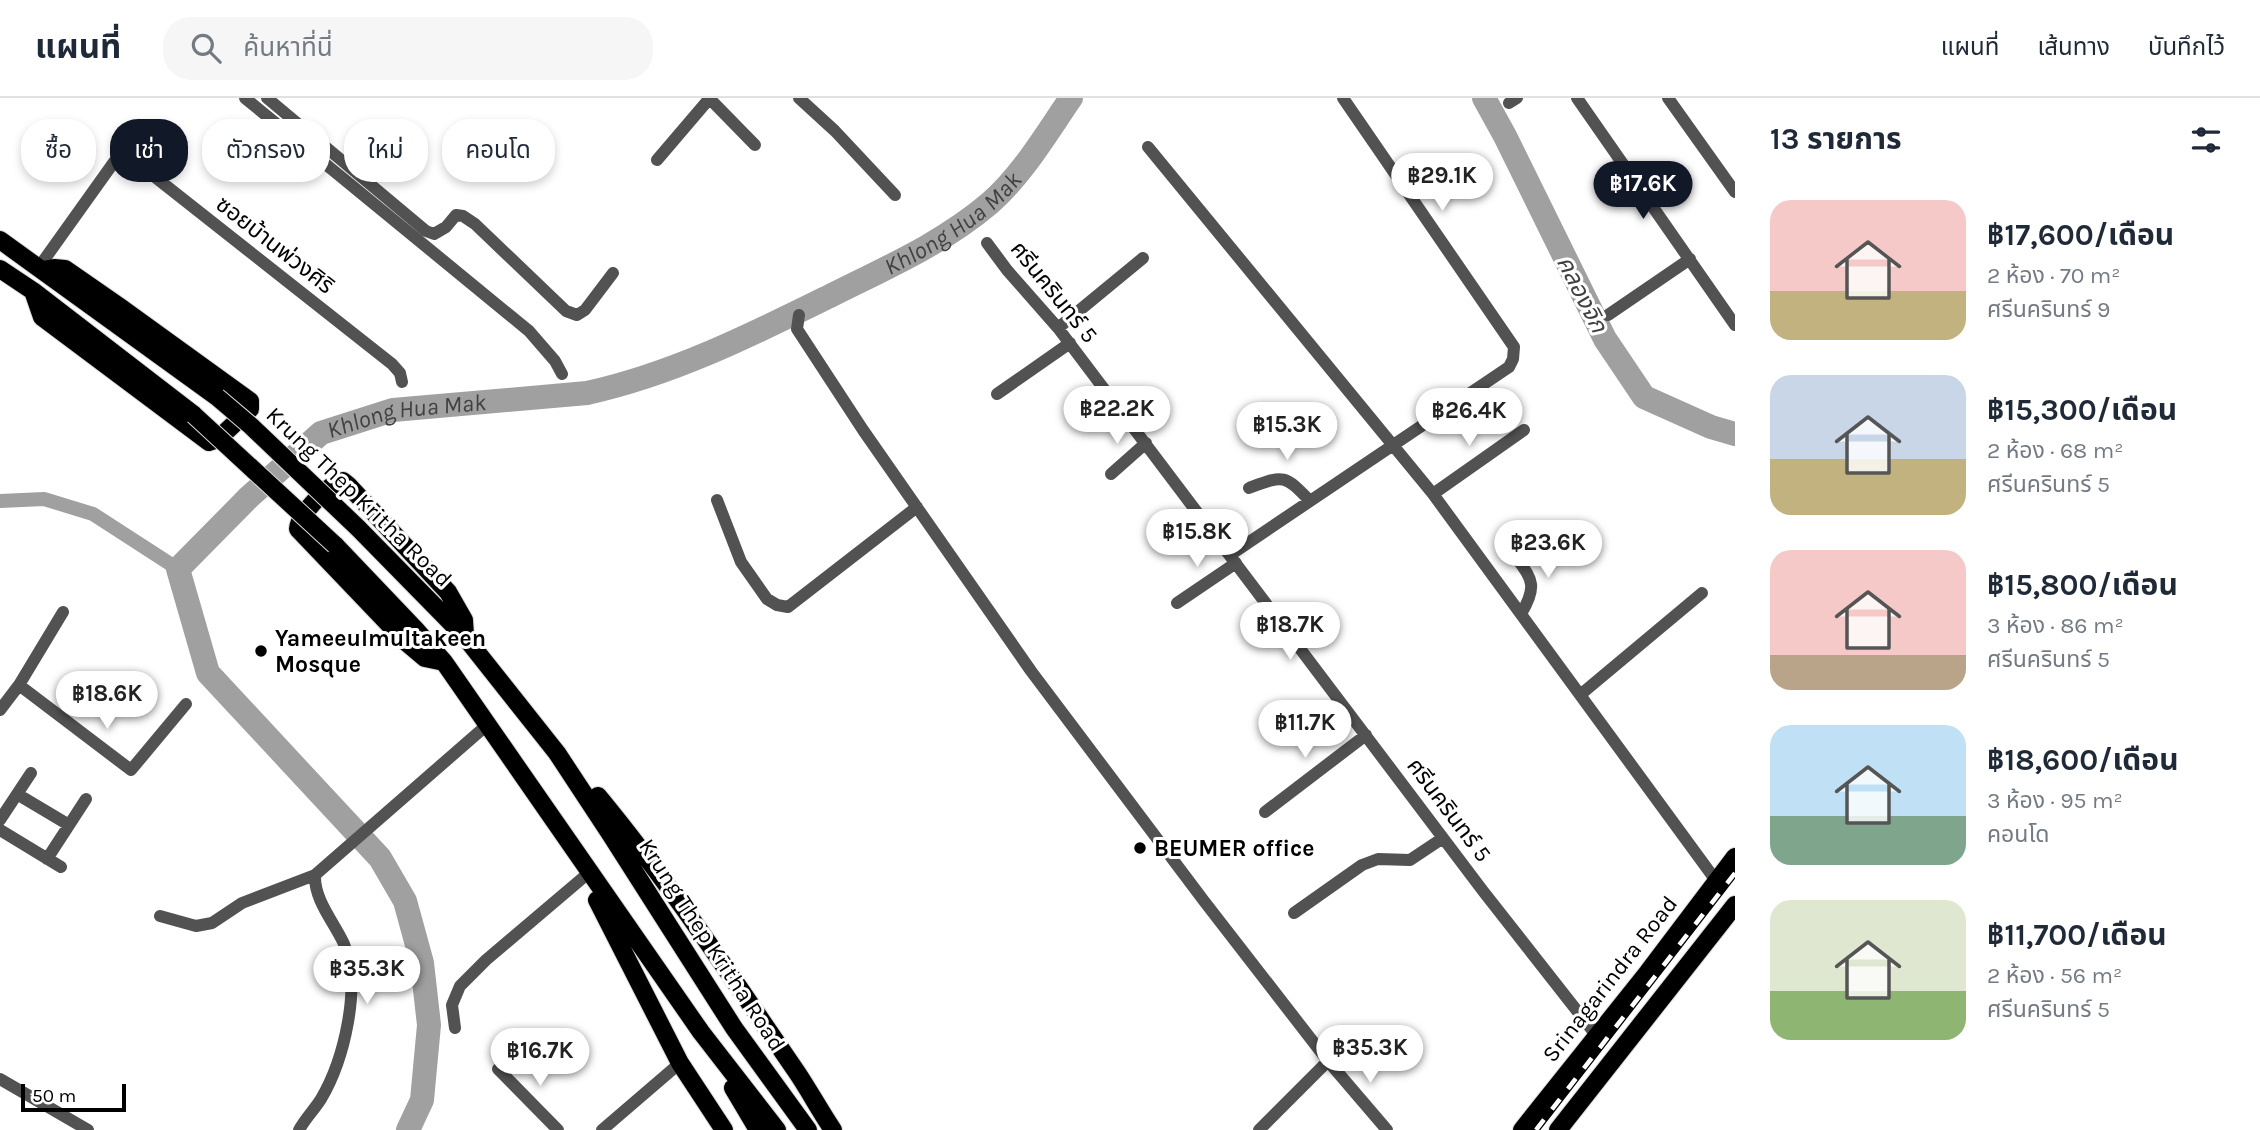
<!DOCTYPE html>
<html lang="th">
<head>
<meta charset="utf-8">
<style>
  :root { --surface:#fff; --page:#f6f6f7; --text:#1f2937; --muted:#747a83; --line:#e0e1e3; --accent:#111827 }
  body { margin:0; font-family:Karla,"Noto Sans Thai",sans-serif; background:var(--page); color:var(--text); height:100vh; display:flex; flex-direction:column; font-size:26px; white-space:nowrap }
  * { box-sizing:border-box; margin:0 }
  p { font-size:23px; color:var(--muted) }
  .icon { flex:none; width:38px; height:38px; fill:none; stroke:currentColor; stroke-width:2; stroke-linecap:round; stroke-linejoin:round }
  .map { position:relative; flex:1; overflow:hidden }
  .side { display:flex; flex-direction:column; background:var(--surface); width:525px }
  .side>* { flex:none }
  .top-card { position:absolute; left:21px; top:21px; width:665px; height:63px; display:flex; gap:14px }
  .scale { position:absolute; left:21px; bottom:18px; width:105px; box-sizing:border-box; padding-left:7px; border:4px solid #000; border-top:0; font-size:19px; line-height:24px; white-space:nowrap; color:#000; -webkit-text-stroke:5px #fff; paint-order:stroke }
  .price { position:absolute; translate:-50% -60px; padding:0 16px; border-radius:24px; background:#fff; color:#222; font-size:23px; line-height:46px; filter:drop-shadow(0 2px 4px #0008) }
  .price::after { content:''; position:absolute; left:50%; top:42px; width:21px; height:16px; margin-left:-10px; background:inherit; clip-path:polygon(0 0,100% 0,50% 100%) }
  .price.selected { background:var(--accent); color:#fff }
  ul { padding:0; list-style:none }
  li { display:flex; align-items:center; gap:21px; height:175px; padding:0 35px }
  li span { display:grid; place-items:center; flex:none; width:196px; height:140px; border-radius:21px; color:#555 }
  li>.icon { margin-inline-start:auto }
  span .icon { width:84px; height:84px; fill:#fffc; stroke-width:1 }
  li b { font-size:30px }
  h2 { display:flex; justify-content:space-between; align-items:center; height:84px; padding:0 35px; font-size:30px }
  .tag { padding:0 24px; border-radius:28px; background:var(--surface); box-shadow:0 4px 10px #0003; font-size:24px; line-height:63px }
  .tag.selected { background:var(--accent); color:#fff }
  header { display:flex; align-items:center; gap:42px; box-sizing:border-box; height:98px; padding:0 35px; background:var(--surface); border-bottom:2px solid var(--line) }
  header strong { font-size:33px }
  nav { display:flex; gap:38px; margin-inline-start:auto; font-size:24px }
  .search { width:490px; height:63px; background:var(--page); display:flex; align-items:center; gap:18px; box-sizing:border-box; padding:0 24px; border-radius:28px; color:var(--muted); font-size:26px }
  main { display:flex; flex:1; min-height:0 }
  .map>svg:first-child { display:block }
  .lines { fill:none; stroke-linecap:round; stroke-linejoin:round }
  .canal { stroke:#a0a0a0; stroke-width:14 }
  .river { stroke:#a0a0a0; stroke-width:24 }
  .primary-casing { stroke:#dbdbdb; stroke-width:20 }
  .minor { stroke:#525252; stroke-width:12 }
  .primary { stroke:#000; stroke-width:18 }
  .rail-casing { stroke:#000; stroke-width:7 }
  .rail { stroke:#fff; stroke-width:4.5; stroke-dasharray:13; stroke-linecap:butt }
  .primary-bridge-casing { stroke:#dbdbdb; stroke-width:20; stroke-linecap:butt }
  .primary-bridge { stroke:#000; stroke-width:18 }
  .poi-dot { fill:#000; stroke:#fff; stroke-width:2.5 }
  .labels { text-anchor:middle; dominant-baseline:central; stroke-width:6; stroke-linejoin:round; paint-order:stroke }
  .street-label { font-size:23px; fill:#000; stroke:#fff }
  .poi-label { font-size:23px; font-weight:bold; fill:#000; stroke:#fff; text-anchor:start }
  .water-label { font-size:24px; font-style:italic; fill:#414141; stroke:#fff }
</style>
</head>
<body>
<header>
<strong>แผนที่</strong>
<div class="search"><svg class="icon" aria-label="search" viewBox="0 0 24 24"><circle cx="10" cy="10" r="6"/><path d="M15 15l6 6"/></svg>ค้นหาที่นี่</div>
<nav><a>แผนที่</a><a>เส้นทาง</a><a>บันทึกไว้</a></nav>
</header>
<main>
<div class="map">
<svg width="1735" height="1032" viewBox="0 0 1735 1032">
  <rect width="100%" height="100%" fill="#fff"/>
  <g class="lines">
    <path class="canal" d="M0 403 44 401 93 416 178 471"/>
    <g class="river">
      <path d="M1484 0 1505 38 1605 241 1644 299 1711 329 1735 336"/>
      <path id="s1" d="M408 1032 422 1002 429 927 422 865 405 803 380 760 208 575 178 471 249 399 321 335 393 312 587 295C674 276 755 235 834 196 888 169 943 145 990 105 1023 76 1046 36 1071 0"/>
    </g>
    <g class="primary-casing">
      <path id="primary" d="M0 142 217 299
        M0 171 33 193 194 317
        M33 193 42 219 209 344 218 341 250 311V303L120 209 65 171 54 170 43 172
        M358 430 465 539 557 655 611 737 734 930 808 1032
        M335 447 416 532 444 564 701 934 777 1032
        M444 564 425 560 406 544 298 431C299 416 328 386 343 383L348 387 448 494 464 522 465 537
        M598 698C670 785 732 880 796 973 809 992 820 1013 833 1032
        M597 802 680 965 724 1032
        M733 990 758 1032
        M1522 1032 1648 874 1735 759
        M1558 1032 1735 807"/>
    </g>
    <path class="minor" d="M245 0 529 233 555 263 562 276
      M267 0 426 133 434 136 446 129 456 117 463 118 475 126 566 213 577 217 585 212 613 175
      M709 0 755 47
      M799 0 835 33 895 97
      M1577 0 1735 227
      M1668 0 1735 94
      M1509 5 1517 0
      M1148 49 1433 396 1717 784
      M657 62 709 1
      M987 145 1007 172 1058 230 1483 793 1596 937
      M39 169 114 64 122 60 131 62 155 79 392 266 400 275 402 284
      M799 217 797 231 863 332 1031 573 1204 803 1328 963 1387 1032
      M1608 217 1690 161
      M1058 230 1143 160
      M997 296 1070 245
      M1111 376 1146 345
      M1249 390C1284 377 1284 376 1310 403
      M1433 396 1524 332
      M717 402 741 464 767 501 777 507 788 509 917 409
      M1511 452C1530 480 1540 484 1521 516
      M1230 457 1509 269 1513 261 1514 249 1343 0
      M1177 505 1236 465
      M19 587 131 672 186 606
      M1580 597 1702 495
      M0 612 19 587 63 514
      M17 696 69 727
      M1265 714 1366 637
      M0 722 31 675
      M0 732 61 769
      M47 761 86 701
      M1294 815 1362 767 1378 761 1410 762 1443 740
      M160 818 196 828 212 825 242 805 315 777
      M455 930 452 907 460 888 486 862 585 778
      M498 971 558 1032
      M0 981 88 1032
      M299 1032C305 1021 314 1012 321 1001 344 962 362 888 344 846 334 824 314 802 315 777L487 627
      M602 1032 680 965
      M1259 1032 1328 963"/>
    <use href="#primary" class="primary"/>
    <g class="rail-casing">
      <path id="rail" d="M1536 1032 1735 775"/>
    </g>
    <use href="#rail" class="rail"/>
    <g class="primary-bridge-casing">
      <path id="primary-bridge" d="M217 299 251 328 358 430
        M194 317 335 447"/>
    </g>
    <use href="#primary-bridge" class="primary-bridge"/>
  </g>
  <g class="poi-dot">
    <circle cx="261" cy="553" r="7"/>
    <circle cx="1140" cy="750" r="7"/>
  </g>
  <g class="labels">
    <g class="street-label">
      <text transform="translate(275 147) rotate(38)">ซอยบ้านพ่วงศิริ</text>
      <text transform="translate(1054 194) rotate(51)">ศรีนครินทร์ 5</text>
      <text transform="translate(359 399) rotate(44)">Krung Thep Kritha Road</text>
      <text transform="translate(1449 712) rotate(53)">ศรีนครินทร์ 5</text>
      <text transform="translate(712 847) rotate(57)">Krung Thep Kritha Road</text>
      <text transform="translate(1610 881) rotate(-52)">Srinagarindra Road</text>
    </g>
    <g class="poi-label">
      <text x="275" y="540">Yameeulmultakeen<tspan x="275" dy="26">Mosque</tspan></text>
      <text x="1154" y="750">BEUMER office</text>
    </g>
    <g class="water-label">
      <text stroke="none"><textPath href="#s1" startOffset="1519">Khlong Hua Mak</textPath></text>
      <text transform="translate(1582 196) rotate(63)">คลองจิก</text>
      <text stroke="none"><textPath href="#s1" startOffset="931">Khlong Hua Mak</textPath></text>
    </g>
  </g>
</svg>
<div class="scale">50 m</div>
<b class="price" style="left:1442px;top:115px">฿29.1K</b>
<b class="price selected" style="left:1643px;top:123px">฿17.6K</b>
<b class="price" style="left:1117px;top:348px">฿22.2K</b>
<b class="price" style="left:1469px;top:350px">฿26.4K</b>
<b class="price" style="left:1287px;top:364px">฿15.3K</b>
<b class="price" style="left:1197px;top:471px">฿15.8K</b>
<b class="price" style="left:1548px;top:482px">฿23.6K</b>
<b class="price" style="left:1290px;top:564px">฿18.7K</b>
<b class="price" style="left:107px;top:633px">฿18.6K</b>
<b class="price" style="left:1305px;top:662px">฿11.7K</b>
<b class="price" style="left:367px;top:908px">฿35.3K</b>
<b class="price" style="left:1370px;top:987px">฿35.3K</b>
<b class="price" style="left:540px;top:990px">฿16.7K</b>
<div class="top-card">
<a class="tag">ซื้อ</a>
<a class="tag selected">เช่า</a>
<a class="tag">ตัวกรอง</a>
<a class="tag">ใหม่</a>
<a class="tag">คอนโด</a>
</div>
</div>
<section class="side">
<h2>13 รายการ<svg class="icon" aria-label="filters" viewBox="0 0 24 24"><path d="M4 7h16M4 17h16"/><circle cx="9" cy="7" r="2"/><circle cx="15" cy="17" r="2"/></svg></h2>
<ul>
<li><span style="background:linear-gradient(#f6c9c9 65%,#c2b280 0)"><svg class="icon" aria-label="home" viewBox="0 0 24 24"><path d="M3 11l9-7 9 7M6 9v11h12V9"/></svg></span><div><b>฿17,600/เดือน</b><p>2 ห้อง · 70 m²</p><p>ศรีนครินทร์ 9</p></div></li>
<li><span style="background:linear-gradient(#c9d6e8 60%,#c2b280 0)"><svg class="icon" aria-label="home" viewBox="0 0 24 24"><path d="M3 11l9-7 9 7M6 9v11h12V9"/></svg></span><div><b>฿15,300/เดือน</b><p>2 ห้อง · 68 m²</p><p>ศรีนครินทร์ 5</p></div></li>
<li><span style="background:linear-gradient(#f6c9c9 75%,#b9a48a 0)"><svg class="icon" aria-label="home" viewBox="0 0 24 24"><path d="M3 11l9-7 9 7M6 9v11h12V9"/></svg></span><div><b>฿15,800/เดือน</b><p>3 ห้อง · 86 m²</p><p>ศรีนครินทร์ 5</p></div></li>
<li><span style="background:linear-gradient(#bfe0f5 65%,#7fa58c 0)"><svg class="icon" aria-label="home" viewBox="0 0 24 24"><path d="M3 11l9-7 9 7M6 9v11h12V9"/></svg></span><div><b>฿18,600/เดือน</b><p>3 ห้อง · 95 m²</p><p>คอนโด</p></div></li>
<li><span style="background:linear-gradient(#dfe7d0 65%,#8fb573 0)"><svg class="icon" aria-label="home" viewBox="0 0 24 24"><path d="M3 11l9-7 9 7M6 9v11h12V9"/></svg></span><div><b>฿11,700/เดือน</b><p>2 ห้อง · 56 m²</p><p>ศรีนครินทร์ 5</p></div></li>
</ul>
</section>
</main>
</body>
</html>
